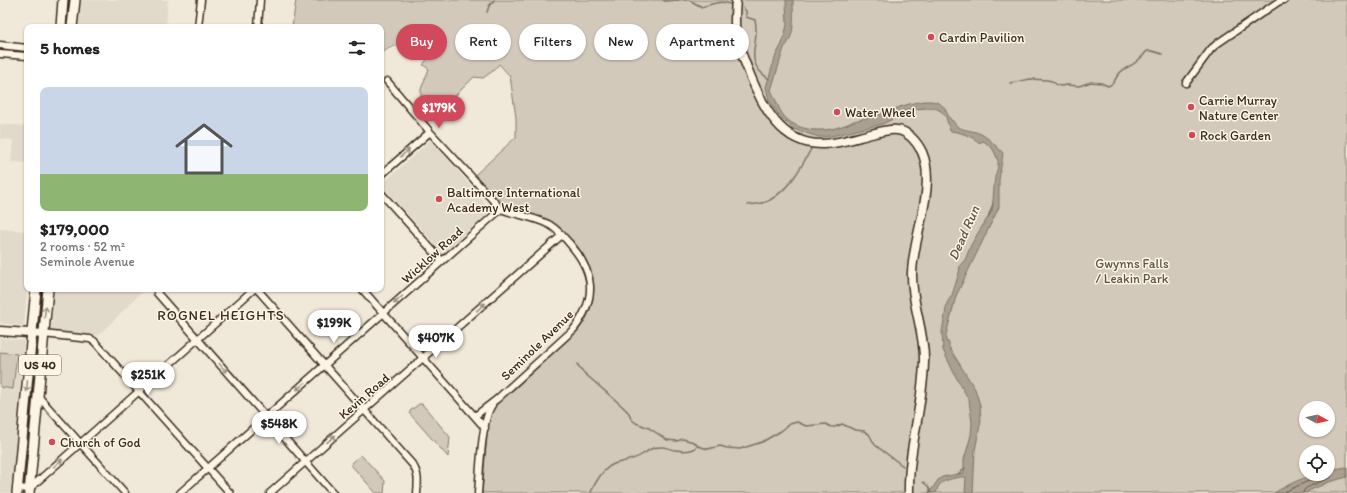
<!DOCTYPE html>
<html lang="en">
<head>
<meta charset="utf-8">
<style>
  :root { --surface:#fff; --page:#f6f6f6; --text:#222; --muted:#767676; --accent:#d1495b }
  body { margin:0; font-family:Itim,sans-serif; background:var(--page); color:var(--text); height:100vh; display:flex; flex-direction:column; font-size:15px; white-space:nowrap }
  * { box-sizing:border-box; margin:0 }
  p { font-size:13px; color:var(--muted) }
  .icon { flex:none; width:22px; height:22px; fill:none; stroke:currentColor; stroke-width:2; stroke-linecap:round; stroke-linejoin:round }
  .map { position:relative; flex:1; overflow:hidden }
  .panel { position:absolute; left:24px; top:24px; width:360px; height:268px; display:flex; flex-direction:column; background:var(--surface); border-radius:8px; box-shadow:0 1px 3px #0004 }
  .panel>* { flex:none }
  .hud { position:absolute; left:396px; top:24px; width:380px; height:36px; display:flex; gap:8px }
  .needle { width:26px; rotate:98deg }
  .controls { position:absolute; left:1299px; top:401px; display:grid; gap:8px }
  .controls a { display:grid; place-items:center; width:36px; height:36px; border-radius:50%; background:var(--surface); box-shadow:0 1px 3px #0004; font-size:20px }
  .price { position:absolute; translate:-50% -34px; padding:0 9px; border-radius:14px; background:#fff; color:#222; font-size:13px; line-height:26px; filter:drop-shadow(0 1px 2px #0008) }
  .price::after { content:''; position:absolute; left:50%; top:24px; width:12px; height:9px; margin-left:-6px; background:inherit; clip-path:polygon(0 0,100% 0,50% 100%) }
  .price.active { background:var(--accent); color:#fff }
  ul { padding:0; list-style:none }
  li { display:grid; align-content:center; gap:8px; height:212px; padding:0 16px }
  li span { display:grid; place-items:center; height:124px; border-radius:8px; color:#555 }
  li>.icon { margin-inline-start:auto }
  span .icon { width:72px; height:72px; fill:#fffc; stroke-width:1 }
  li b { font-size:17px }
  h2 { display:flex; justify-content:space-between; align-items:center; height:48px; padding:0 16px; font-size:17px }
  .pill { padding:0 14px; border-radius:18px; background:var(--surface); box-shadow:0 1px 3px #0004; font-size:14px; line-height:36px }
  .pill.active { background:var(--accent); color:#fff }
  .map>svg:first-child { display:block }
  .built { fill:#e1d9c9 }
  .green { fill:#d2c9ba; stroke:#867a6c; fill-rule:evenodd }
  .water { fill:#aaa091; stroke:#7e7163 }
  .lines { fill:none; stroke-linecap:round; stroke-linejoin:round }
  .shore { stroke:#67594c; stroke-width:1 }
  .stream { stroke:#7e7163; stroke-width:1.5 }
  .street-casing { stroke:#3b2a1e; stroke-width:9 }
  .secondary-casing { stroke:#3b2a1e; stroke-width:11 }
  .primary-casing { stroke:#3b2a1e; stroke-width:12 }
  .street { stroke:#fcf5e5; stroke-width:6 }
  .secondary { stroke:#fcf5e5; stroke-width:8 }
  .primary { stroke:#fcf5e5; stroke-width:9 }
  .oneway { stroke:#9c9082 }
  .poi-dot { fill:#d1495b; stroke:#fcf5e5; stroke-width:1.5 }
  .labels { text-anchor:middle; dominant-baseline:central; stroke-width:3; stroke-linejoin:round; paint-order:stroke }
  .shield { fill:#fcf5e5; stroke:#75675a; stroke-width:1 }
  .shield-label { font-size:12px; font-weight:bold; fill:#3b2a1e }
  .poi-label { font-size:13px; fill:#3b2a1e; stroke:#fcf5e5; text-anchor:start }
  .street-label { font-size:13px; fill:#3b2a1e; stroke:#fcf5e5 }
  .park-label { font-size:13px; fill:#615245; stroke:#fcf5e5 }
  .water-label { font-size:14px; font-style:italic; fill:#625346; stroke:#fcf5e5 }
  .neighbourhood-label { font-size:14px; letter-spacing:1px; fill:#3b2a1e; stroke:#fcf5e5 }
</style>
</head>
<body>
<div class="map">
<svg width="1347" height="493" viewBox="0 0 1347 493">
  <rect width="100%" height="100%" fill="#f0e9d9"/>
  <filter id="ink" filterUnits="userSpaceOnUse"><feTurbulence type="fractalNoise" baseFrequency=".025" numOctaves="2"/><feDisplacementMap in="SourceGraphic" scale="8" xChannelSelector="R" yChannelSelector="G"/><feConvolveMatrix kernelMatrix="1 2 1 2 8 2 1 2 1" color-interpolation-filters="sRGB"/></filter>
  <g filter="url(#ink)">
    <path class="built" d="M81 0H168L166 27H78Z
      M0 124 27 126V163L11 162 13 140 0 139Z
      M431 140 492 210 443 253 381 185Z
      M0 229 27 231V289L24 326 0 323Z
      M55 289H145L98 336 51 331Z
      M0 338 24 341 11 493H0Z"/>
    <path class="green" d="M296 0H734L733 12 760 104 800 143 899 132 916 145 925 176 910 269 923 358 907 493H482L488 425 491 412 500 400C516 386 531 373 546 359 557 349 570 339 580 328 595 310 596 283 587 262 581 250 565 230 553 223 542 216 528 214 516 210 498 204 487 189 475 175L516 137V118L510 76 499 64 493 71 483 78 474 77 455 96 437 110 421 102V89L429 69 423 65 428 58 425 50C410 45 392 41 381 55V27H292Z
      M739 0H1347V493H912L913 463 926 337 916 286 915 271 930 188 931 168 929 158 924 148 915 134 901 127 824 142 808 140 797 136 777 119 765 101 743 47 739 24ZM1306 408H1328V430H1306ZM1306 452H1328V474H1306Z
      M0 352 17 354 13 389 0 387Z
      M419 404H422L450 437 448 457 410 414V411Z
      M361 455 385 481 384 493H376L351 465 352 463Z"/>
    <path class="water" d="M786 0H793C793 17 796 35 784 48L771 90C775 98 778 108 783 115 796 132 824 133 842 126 846 125 850 123 854 121 865 118 878 116 889 111 902 106 925 97 939 103 946 107 947 115 951 120L953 121C958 132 972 129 981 134 990 139 996 146 1003 153L999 180V207L956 296 946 335V342H949V347L975 389 980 405 981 420 975 450 973 493H965L966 477C961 476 943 480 940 484 938 486 937 490 936 493H928L932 489 938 480 942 477 964 473V460L971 435 972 423 969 400 955 375 943 350 942 332 947 303 952 295 959 273 960 265 965 260 971 245 978 233 992 211 995 177 998 167V161L995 153 992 148 985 142 982 141 980 143C971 136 961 132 950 131L946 117 941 111 935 108H928L913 109 905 111 895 118 882 124 832 136 819 137 793 129 778 114 769 100 766 87 776 55 782 44 785 33 787 25Z
      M1347 467V477L1329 482 1304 493H1274C1291 483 1308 474 1328 474V470Z"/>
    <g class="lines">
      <path class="shore" d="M1282 493 1313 479 1315 477V474
        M1303 493 1304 490 1306 488 1331 477V474L1328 473"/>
      <path class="stream" d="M663 0 665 1 679 0
        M684 0H689L702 7C711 4 721 0 730 4
        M743 8 746 11V17L755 20C761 45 741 60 769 79
        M487 12 489 6 494 0
        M1010 83 1030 79 1047 80 1052 81 1057 85 1061 86 1067 85 1079 86 1091 82 1101 83 1108 86C1115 84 1114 80 1118 75 1123 68 1130 67 1136 62 1140 59 1144 55 1147 51H1152L1162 54
        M748 205C755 204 764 204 770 200 789 189 801 168 811 149
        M988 217 993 204
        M577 364 583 372 621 405 629 413 631 419 636 423 649 428 667 440 677 441 683 439 690 441 694 442 698 446 708 449 720 446 727 448 740 449 762 442 781 431 790 424 797 422 806 426 826 424C832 429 836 427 842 424L855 430 864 431 869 434 875 445 903 466
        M958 474 965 468
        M923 482 928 486 931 493
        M591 492C596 481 604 466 617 463 626 461 636 459 643 454 651 449 653 447 663 447 668 447 671 450 675 450 682 451 693 452 698 446"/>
      <g class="street-casing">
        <path id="street" d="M198 27 201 0
          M258 27 260 0
          M0 45 27 48
          M0 54 27 56
          M387 81 430 132 501 209C516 215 535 217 550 225 558 230 564 237 570 244 595 273 597 298 574 329L497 399 475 416
          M1186 83 1211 49 1218 43 1278 2 1284 0
          M381 175 430 132
          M381 193 442 261
          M257 289 412 464C419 473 418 482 417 493
          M362 289 485 428
          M157 293 333 493
          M43 334 90 339 94 341 230 493
          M37 395 125 493
          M18 488 29 489 254 289
          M180 493 501 209
          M270 493 562 235
          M478 493C480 472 481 421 492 405"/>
      </g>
      <g class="secondary-casing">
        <path id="secondary" d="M736 0C735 12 734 24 736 35 739 49 745 62 750 75 763 107 781 144 821 144 838 144 855 138 871 134 880 132 888 129 897 130 908 131 917 142 922 152 937 186 913 236 912 273 911 303 925 331 924 362 923 406 908 449 909 493
          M0 331 43 334"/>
      </g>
      <g class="primary-casing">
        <path id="primary" d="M61 27 63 0
          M72 27 75 0
          M17 493 36 289
          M29 493 48 289"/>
      </g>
      <use href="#street" class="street"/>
      <use href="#secondary" class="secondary"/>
      <use href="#primary" class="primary"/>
    </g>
    <defs><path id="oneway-shaft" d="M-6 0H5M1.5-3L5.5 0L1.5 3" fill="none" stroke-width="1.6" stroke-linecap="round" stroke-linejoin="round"/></defs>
    <g class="oneway">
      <use href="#oneway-shaft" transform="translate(405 153) rotate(-42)"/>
      <use href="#oneway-shaft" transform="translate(398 300) rotate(139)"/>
      <use href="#oneway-shaft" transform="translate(481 307) rotate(-41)"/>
      <use href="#oneway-shaft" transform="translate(45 312) rotate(-84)"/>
      <use href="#oneway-shaft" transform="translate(223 368) rotate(48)"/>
      <use href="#oneway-shaft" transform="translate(27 386) rotate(95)"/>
      <use href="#oneway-shaft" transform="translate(301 386) rotate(139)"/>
      <use href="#oneway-shaft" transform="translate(331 439) rotate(-41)"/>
      <use href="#oneway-shaft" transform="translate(58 463) rotate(-42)"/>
    </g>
  </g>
  <g class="poi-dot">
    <circle cx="931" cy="37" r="4"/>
    <circle cx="1191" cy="107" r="4"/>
    <circle cx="837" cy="112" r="4"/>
    <circle cx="1192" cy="135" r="4"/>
    <circle cx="439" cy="199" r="4"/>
    <circle cx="52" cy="442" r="4"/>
  </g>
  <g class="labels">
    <rect class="shield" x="19" y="355" width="42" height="20" rx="3"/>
    <g class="shield-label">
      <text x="40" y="365">US 40</text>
    </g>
    <g class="poi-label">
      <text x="939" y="37">Cardin Pavilion</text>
      <text x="1199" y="100">Carrie Murray<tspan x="1199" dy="15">Nature Center</tspan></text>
      <text x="845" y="112">Water Wheel</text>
      <text x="1200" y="135">Rock Garden</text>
      <text x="447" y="192">Baltimore International<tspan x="447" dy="15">Academy West</tspan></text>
      <text x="60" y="442">Church of God</text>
    </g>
    <g class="street-label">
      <text transform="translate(432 255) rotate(-42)">Wicklow Road</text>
      <text transform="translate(537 345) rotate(-44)">Seminole Avenue</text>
      <text transform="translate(364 396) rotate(-41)">Kevin Road</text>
    </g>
    <g class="park-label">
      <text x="1132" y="263">Gwynns Falls<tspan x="1132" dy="15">/ Leakin Park</tspan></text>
    </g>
    <g class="water-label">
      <text transform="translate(964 233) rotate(-66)">Dead Run</text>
    </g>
    <g class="neighbourhood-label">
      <text x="221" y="315">ROGNEL HEIGHTS</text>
    </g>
  </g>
</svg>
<div class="controls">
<a><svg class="needle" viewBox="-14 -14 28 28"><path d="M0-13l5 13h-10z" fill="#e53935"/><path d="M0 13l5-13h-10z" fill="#767676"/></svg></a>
<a><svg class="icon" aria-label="locate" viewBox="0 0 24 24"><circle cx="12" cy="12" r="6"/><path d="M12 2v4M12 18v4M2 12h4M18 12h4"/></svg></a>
</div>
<b class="price active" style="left:439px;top:129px">$179K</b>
<b class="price" style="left:334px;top:344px">$199K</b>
<b class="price" style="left:436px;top:359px">$407K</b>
<b class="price" style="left:148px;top:396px">$251K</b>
<b class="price" style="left:279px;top:445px">$548K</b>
<div class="hud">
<a class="pill active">Buy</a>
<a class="pill">Rent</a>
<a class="pill">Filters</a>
<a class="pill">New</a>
<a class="pill">Apartment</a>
</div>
<section class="panel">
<h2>5 homes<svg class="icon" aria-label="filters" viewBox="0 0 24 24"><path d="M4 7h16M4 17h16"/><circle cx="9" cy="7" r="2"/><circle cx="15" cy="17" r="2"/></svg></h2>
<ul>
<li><span style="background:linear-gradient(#c9d6e8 70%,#8fb573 0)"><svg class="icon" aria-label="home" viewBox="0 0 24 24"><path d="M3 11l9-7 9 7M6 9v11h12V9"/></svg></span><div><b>$179,000</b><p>2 rooms · 52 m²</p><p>Seminole Avenue</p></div></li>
</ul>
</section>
</div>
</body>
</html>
